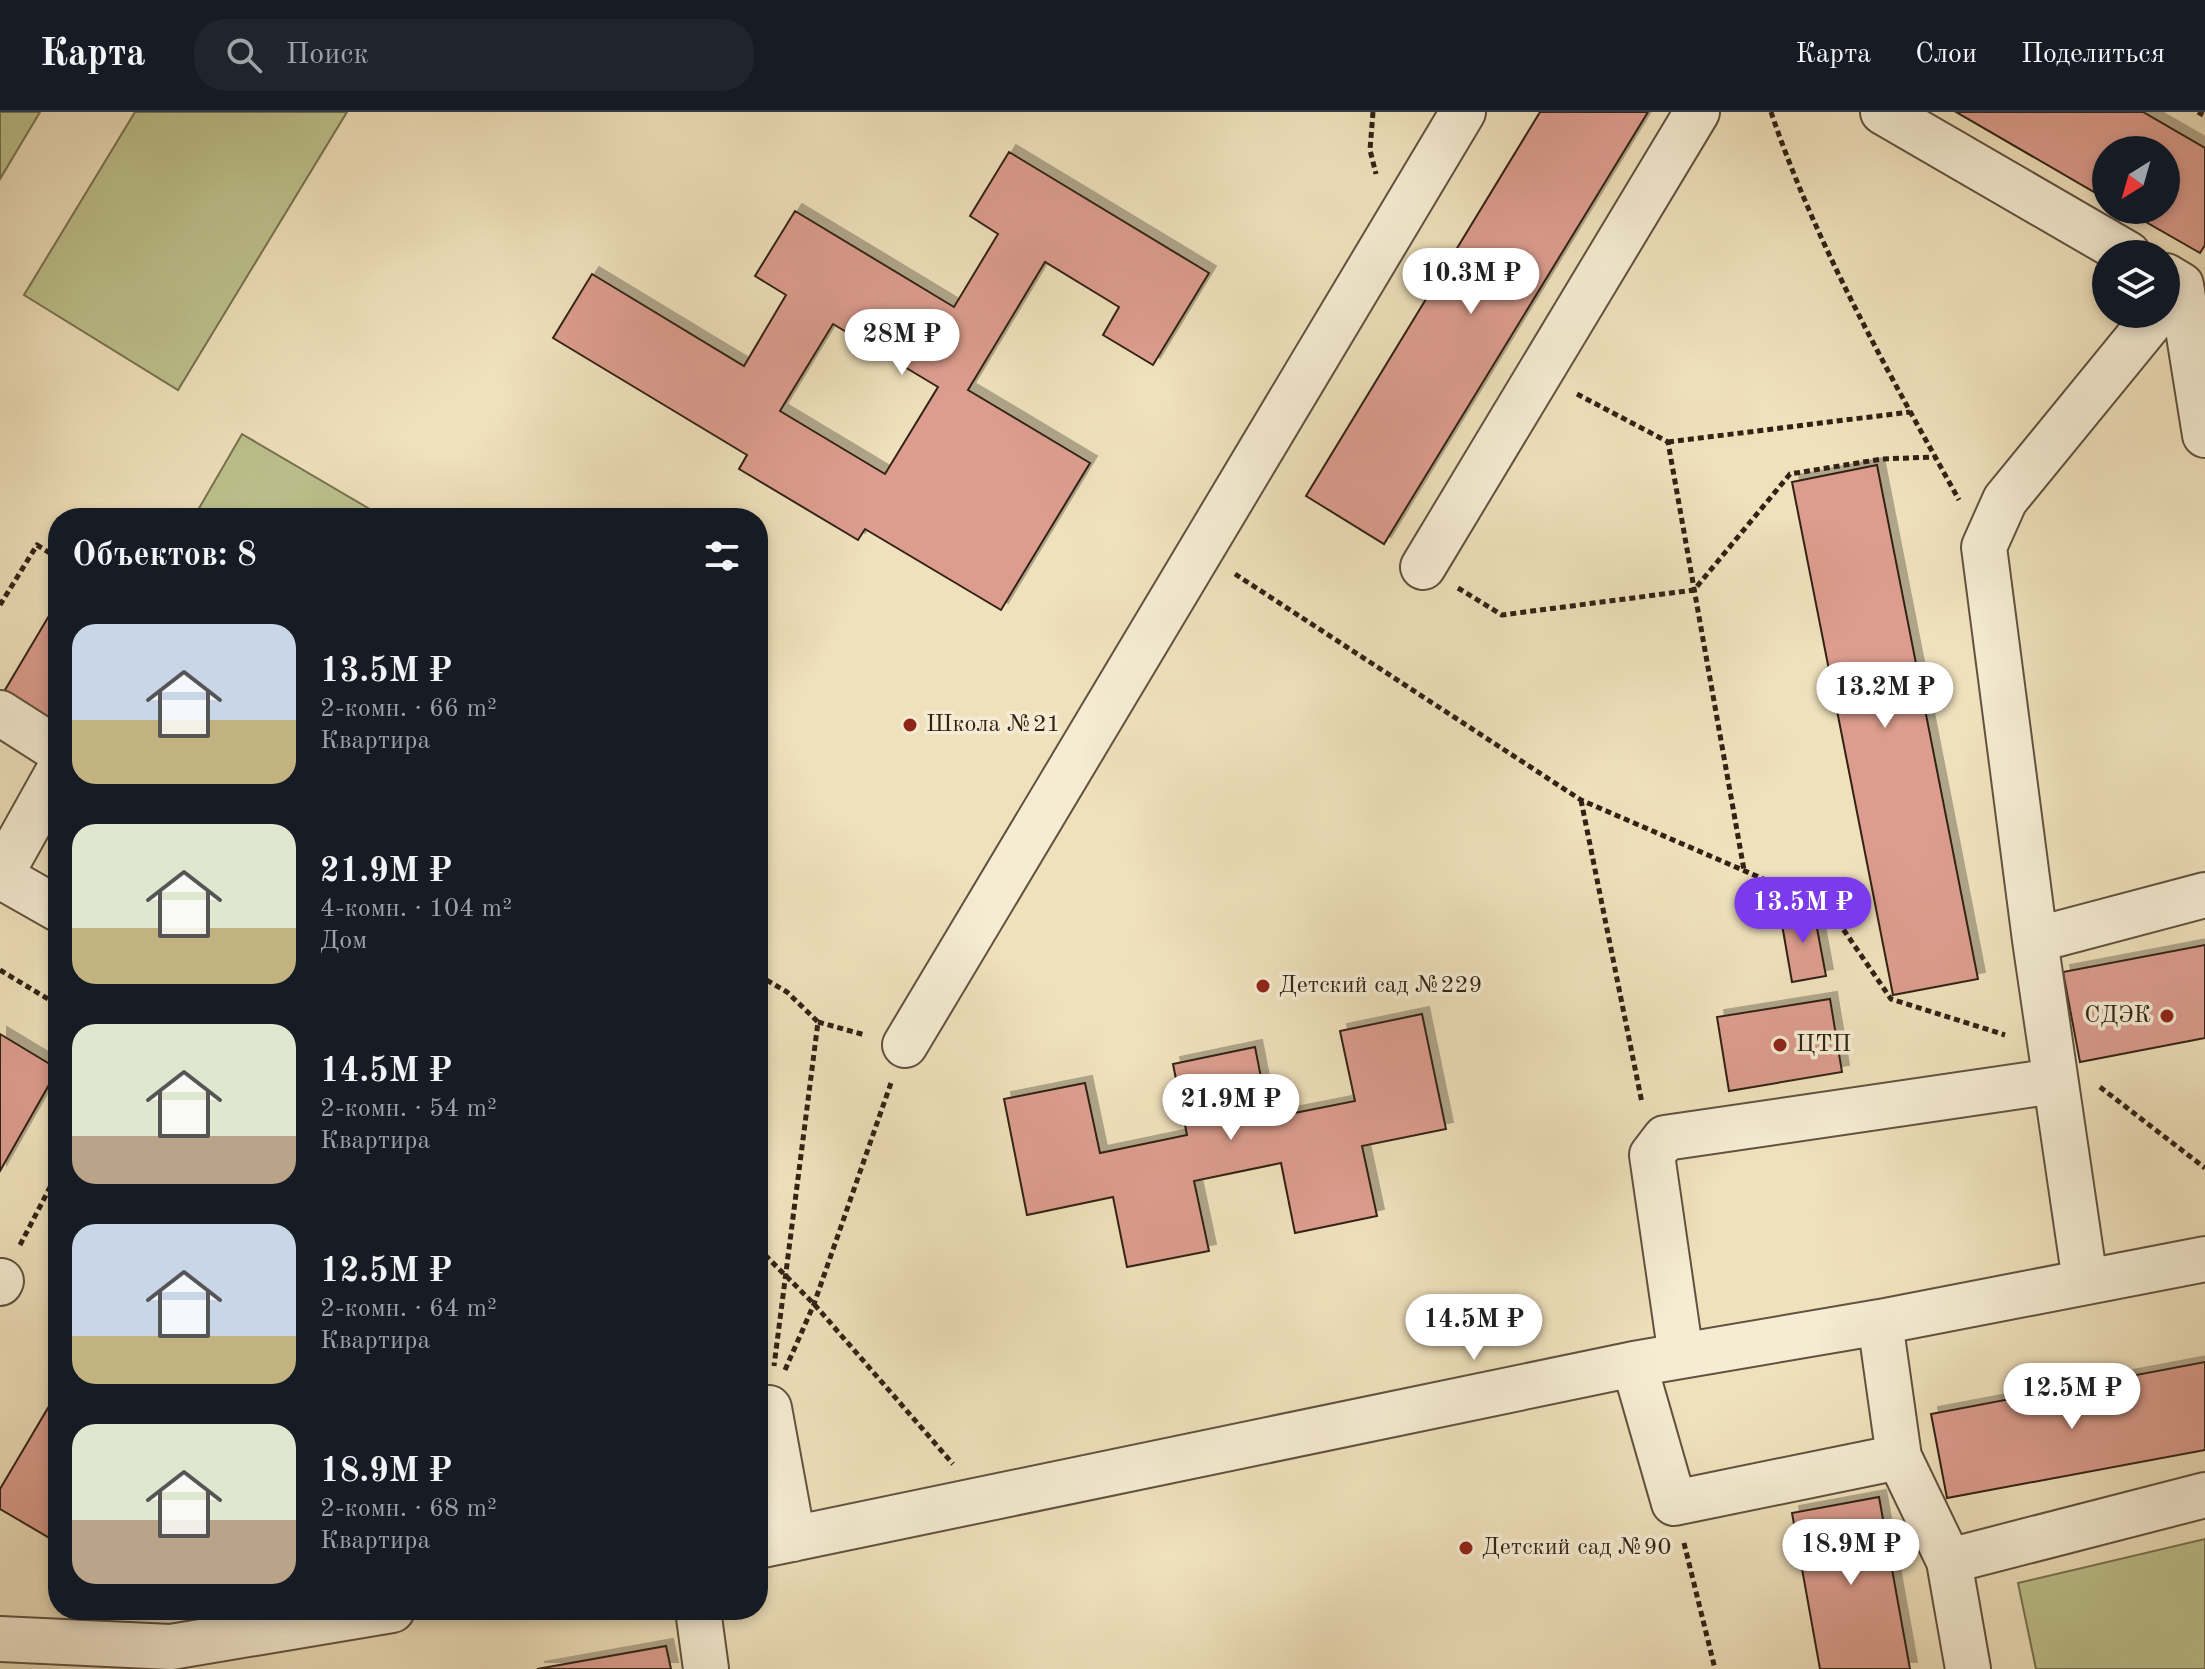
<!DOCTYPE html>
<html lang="ru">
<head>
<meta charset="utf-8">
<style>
  :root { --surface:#171b24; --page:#20242c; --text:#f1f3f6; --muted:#9ea1a6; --line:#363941; --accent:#7c3aed }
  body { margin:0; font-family:"Old Standard TT",serif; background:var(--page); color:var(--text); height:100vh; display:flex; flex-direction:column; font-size:30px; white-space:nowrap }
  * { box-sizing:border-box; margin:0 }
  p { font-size:26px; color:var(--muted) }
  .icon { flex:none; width:44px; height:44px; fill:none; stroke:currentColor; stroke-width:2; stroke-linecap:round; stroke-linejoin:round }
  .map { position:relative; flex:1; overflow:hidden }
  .details { position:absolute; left:48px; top:396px; width:720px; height:1112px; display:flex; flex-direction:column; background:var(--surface); border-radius:32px; box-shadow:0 4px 12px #0003 }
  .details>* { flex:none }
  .needle { width:52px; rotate:217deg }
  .controls { position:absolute; left:2092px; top:24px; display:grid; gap:16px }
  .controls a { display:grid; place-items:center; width:88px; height:88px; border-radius:50%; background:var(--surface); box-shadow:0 4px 12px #0003; font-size:40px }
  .price { position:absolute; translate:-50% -68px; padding:0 18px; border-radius:28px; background:#fff; color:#222; font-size:26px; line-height:52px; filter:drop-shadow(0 2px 4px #0008) }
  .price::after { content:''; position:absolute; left:50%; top:48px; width:24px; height:18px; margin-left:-12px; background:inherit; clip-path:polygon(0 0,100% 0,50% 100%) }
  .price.active { background:var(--accent); color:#fff }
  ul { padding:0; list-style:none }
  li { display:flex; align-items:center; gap:24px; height:200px; padding:0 24px }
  li span { display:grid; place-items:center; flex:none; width:224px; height:160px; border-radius:24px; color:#555 }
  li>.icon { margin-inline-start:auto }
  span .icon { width:96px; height:96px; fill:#fffc; stroke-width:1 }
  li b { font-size:34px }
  h2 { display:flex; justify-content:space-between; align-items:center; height:96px; padding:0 24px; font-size:34px }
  header { display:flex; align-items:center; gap:48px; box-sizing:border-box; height:112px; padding:0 40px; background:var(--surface); border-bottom:2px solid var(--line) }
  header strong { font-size:38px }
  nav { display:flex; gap:44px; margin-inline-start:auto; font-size:28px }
  .search { width:560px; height:72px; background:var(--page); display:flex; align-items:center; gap:20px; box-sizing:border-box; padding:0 28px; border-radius:32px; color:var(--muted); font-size:30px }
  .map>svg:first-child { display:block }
  .green { fill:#bdc28e; stroke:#787252; stroke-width:2 }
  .building { fill:#dc9d8e; stroke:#322215; stroke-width:2; fill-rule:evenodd; filter:url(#shadow) }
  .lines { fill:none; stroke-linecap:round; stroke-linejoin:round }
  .minor-casing { stroke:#61523f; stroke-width:48 }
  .path { stroke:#322215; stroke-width:5; stroke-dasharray:6 4; stroke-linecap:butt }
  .minor { stroke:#f5ecd3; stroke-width:44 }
  .poi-dot { fill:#8f2418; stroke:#f5ecd3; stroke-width:3 }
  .labels { text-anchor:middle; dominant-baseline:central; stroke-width:7; stroke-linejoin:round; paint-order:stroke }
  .poi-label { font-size:24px; fill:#322215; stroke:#f5ecd3; text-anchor:start }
</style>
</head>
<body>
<header>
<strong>Карта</strong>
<div class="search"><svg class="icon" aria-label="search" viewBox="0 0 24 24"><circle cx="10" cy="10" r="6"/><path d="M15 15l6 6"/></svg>Поиск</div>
<nav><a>Карта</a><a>Слои</a><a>Поделиться</a></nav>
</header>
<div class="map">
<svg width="2205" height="1557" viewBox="0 0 2205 1557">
  <defs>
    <filter id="shadow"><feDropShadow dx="7" dy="-7" stdDeviation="0" flood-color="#0004"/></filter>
  </defs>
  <rect width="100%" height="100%" fill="#efe1bc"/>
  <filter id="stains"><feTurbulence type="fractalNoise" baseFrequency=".0025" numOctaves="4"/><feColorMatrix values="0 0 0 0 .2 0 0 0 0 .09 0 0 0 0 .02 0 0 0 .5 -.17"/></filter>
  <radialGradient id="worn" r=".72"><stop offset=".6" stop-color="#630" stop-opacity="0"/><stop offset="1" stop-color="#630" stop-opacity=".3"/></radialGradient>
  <path class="green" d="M0 0H40L0 67Z
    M135 0H347L178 278 24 183Z
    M242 322 385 406H211L198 398Z
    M2205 1427V1557H2036L2018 1471Z"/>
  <path class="building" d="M1540 0H1648L1384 432 1306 384Z
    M1956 0H2143L2205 36V133L2200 141 2125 98H2166V38H2106V87Z
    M1009 40 1209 161 1153 253 1103 223 1119 195 1045 150 968 278 1090 351 1001 498 865 417 858 428 739 357 747 343 553 226 592 162 744 254 786 183 755 164 795 99 954 195 998 122 970 104ZM833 212 938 275 885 362 780 299Z
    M1877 353 1978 867 1893 883 1792 370Z
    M53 497 58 500V615L2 583Z
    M1813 795 1826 864 1792 870 1780 801Z
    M2205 833V926L2080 950 2063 860Z
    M1830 887 1842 960 1729 979 1717 905Z
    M1422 902 1446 1017 1362 1034 1377 1104 1295 1121 1281 1051 1194 1069 1209 1139 1127 1155 1113 1085 1027 1103 1004 987 1085 971 1100 1041 1187 1023 1173 952 1255 935 1269 1006 1355 989 1340 919Z
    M0 922 58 957 0 1059Z
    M2205 1250V1338L1947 1386 1931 1302Z
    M58 1279V1431L0 1397V1377Z
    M1879 1385 1910 1557H1820L1792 1401Z
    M666 1534 671 1557H537Z"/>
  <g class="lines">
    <g class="minor-casing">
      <path id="minor" d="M1883 0 2128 142
        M2166 164 2181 173 2205 323
        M1423 455 1697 0
        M0 601 58 638
        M0 764 58 660
        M0 764 58 797
        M2035 828 2205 783
        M905 933 1463 0
        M2085 1169 2035 828 1984 435 2005 388 2157 202
        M0 1171 1 1169
        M1880 1210 1899 1345 1949 1449
        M1681 1244 1652 1043 1665 1026 2055 969
        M1634 1252 1674 1391 1899 1345
        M758 1297 769 1296 793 1427
        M758 1434 1634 1252 1880 1210 2205 1147
        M698 1498 706 1557
        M0 1527 171 1535 392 1498
        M1968 1557 1949 1449 2205 1383"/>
    </g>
    <path class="path" d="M1373 0 1370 38 1376 62
      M1771 0C1817 136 1890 263 1959 388
      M2198 0 2205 4
      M1577 282 1668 330 1744 758
      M1668 330 1910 300
      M1235 462 1581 688 1828 795 1891 887 2005 923
      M1458 476 1502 503 1694 478 1790 362 1882 347 1935 345
      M0 493 37 433 58 446
      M1581 688 1642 991
      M0 858 58 893
      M758 863 787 880 818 910 774 1254
      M818 910 865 923
      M2100 975 2205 1056
      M20 1133 58 1060
      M758 1136 814 1192 953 1352
      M785 1258 814 1192 891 971
      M1684 1431 1715 1557"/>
    <use href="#minor" class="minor"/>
  </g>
  <g class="poi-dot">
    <circle cx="910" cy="613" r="8"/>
    <circle cx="1263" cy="874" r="8"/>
    <circle cx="2167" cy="904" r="8"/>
    <circle cx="1780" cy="933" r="8"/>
    <circle cx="1466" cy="1436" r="8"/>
  </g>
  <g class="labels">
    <g class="poi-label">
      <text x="926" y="613">Школа №21</text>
      <text x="1279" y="874">Детский сад №229</text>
      <text x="2151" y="904" text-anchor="end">СДЭК</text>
      <text x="1796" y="933">ЦТП</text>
      <text x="1482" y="1436">Детский сад №90</text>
    </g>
  </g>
  <rect width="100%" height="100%" filter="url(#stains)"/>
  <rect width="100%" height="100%" fill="url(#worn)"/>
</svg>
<div class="controls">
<a><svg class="needle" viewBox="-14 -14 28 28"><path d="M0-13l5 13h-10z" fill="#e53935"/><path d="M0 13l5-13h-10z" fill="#9ea1a6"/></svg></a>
<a><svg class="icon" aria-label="layers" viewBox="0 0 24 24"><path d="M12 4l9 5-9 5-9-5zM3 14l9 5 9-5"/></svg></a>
</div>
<b class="price" style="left:1471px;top:204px">10.3M ₽</b>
<b class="price" style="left:902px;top:265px">28M ₽</b>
<b class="price" style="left:1885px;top:618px">13.2M ₽</b>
<b class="price active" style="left:1803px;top:833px">13.5M ₽</b>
<b class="price" style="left:1231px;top:1030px">21.9M ₽</b>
<b class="price" style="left:1474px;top:1250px">14.5M ₽</b>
<b class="price" style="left:2072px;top:1319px">12.5M ₽</b>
<b class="price" style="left:1851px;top:1475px">18.9M ₽</b>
<section class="details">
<h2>Объектов: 8<svg class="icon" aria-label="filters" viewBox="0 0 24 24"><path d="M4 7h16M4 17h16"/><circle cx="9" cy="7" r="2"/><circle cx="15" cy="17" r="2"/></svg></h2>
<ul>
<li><span style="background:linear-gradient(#c9d6e8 60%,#c2b280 0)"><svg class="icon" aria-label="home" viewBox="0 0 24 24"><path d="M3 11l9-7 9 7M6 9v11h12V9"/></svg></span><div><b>13.5M ₽</b><p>2-комн. · 66 m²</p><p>Квартира</p></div></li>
<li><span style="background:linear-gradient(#dfe7d0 65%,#c2b280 0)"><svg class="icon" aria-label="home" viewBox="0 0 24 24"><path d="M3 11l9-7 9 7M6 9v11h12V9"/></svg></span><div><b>21.9M ₽</b><p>4-комн. · 104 m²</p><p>Дом</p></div></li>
<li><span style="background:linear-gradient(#dfe7d0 70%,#b9a48a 0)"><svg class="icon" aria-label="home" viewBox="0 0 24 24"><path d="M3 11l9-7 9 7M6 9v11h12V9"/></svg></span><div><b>14.5M ₽</b><p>2-комн. · 54 m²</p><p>Квартира</p></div></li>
<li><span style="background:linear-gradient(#c9d6e8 70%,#c2b280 0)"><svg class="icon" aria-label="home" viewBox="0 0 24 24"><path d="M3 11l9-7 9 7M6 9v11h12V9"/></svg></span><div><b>12.5M ₽</b><p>2-комн. · 64 m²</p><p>Квартира</p></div></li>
<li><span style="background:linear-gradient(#dfe7d0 60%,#b9a48a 0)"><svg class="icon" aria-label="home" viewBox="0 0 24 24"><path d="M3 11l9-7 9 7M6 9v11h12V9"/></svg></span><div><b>18.9M ₽</b><p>2-комн. · 68 m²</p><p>Квартира</p></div></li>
</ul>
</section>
</div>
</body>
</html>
